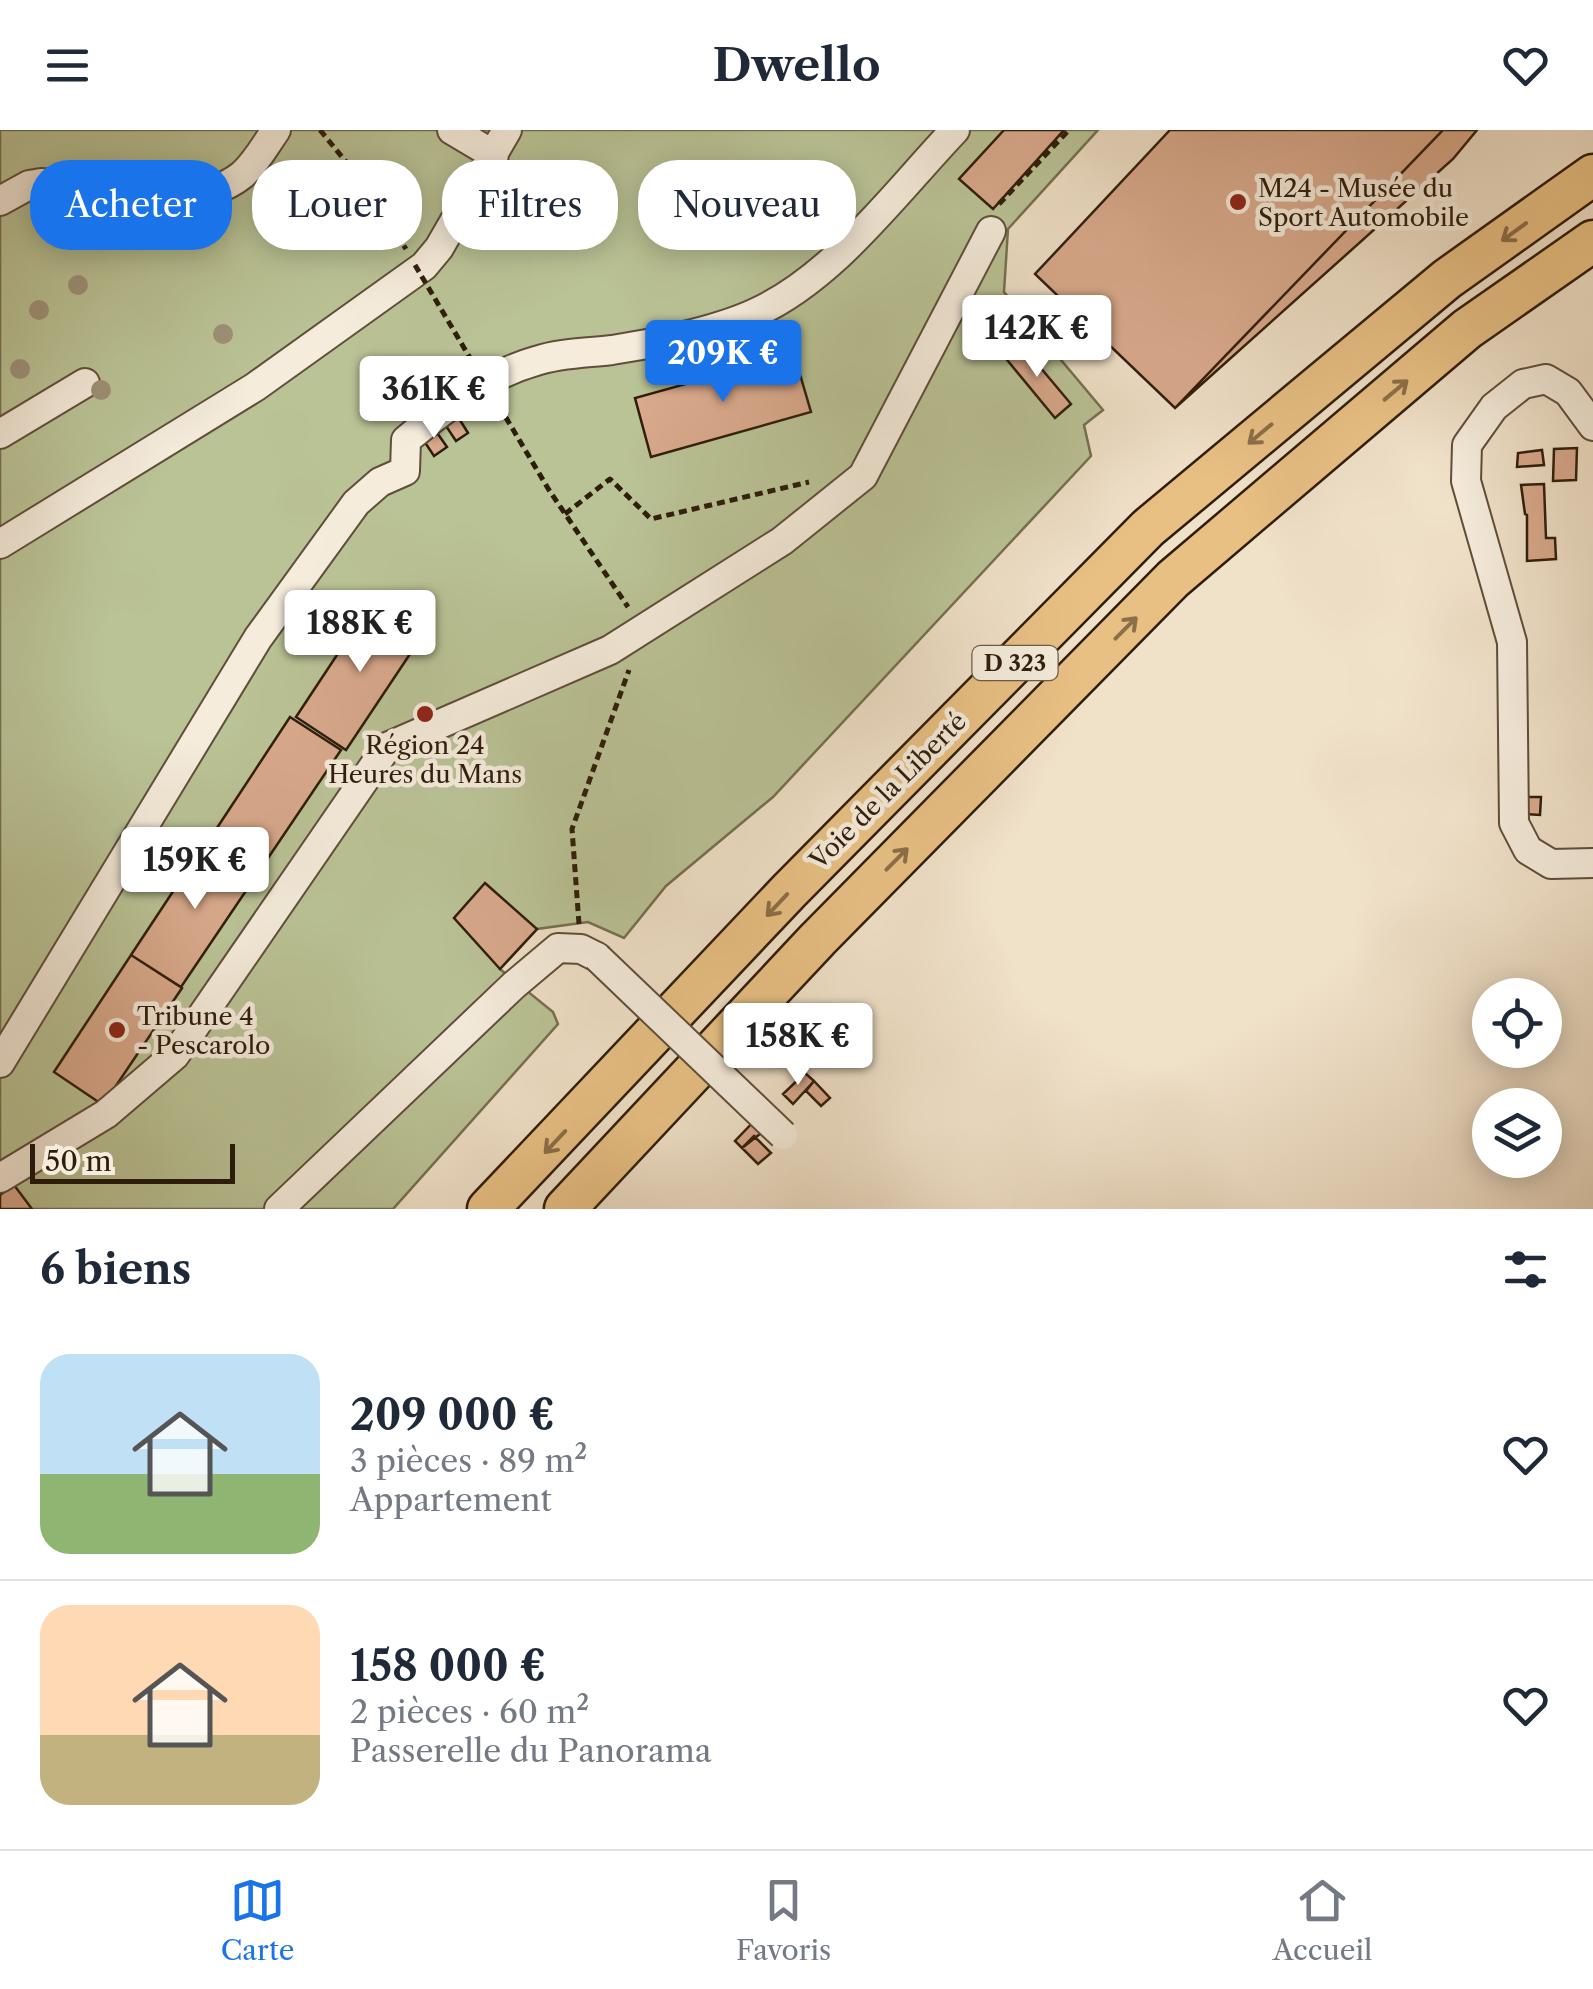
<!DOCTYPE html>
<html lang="fr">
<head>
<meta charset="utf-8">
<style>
  :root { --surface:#fff; --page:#f6f6f7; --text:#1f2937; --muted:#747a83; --line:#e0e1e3; --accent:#1a73e8 }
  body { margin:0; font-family:"Libre Caslon Text",serif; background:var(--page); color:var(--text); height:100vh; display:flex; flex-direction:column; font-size:38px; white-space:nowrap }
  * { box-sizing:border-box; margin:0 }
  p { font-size:32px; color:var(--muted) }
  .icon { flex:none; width:55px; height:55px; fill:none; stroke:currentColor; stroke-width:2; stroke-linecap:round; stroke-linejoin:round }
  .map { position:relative; height:1079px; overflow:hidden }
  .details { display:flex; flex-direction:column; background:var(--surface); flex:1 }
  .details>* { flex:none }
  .hud { position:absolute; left:30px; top:30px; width:1000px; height:90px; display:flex; gap:20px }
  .controls { position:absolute; left:1472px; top:848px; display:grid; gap:20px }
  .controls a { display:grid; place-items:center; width:90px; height:90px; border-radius:50%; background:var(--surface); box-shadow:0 5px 25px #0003; font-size:50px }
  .scale { position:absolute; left:30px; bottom:25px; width:205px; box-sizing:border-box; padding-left:10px; border:5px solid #2f1d0b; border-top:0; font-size:28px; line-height:35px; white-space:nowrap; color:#2f1d0b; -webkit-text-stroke:8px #f5ecdc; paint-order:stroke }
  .price { position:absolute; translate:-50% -85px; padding:0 22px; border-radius:10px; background:#fff; color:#222; font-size:32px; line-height:65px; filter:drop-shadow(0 2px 5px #0008) }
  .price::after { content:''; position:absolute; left:50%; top:60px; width:30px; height:22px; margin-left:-15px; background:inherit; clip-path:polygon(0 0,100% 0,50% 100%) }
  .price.on { background:var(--accent); color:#fff }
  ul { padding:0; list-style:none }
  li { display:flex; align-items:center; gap:30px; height:250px; padding:0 40px }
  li+li { border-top:2px solid var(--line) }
  li span { display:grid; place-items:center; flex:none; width:280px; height:200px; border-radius:30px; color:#555 }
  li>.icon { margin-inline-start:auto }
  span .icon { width:120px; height:120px; fill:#fffc; stroke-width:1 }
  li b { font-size:42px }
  h2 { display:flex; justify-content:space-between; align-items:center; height:120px; padding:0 40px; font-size:42px }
  .pill { padding:0 35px; border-radius:40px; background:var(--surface); box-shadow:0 5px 25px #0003; font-size:35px; line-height:90px }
  .pill.on { background:var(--accent); color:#fff }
  header { display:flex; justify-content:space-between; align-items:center; height:130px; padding:0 40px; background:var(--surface); font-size:45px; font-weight:700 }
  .tab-bar { display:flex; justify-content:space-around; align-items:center; height:140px; border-top:2px solid var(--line); background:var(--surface); font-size:28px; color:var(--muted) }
  .tab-bar a { display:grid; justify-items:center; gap:5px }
  .tab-bar .on { color:var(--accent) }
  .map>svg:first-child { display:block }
  .green { fill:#bac396; stroke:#747050; stroke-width:2.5 }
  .building { fill:#d9a98c; stroke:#2f1d0b; stroke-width:2.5 }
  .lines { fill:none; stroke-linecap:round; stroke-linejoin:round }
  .minor-casing { stroke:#5f4e3a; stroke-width:32 }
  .highway-casing { stroke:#2f1d0b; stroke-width:45 }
  .path { stroke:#2f1d0b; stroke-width:5; stroke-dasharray:8 5; stroke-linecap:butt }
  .minor { stroke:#f5ecdc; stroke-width:28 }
  .highway { stroke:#e8c084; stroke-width:40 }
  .minor-bridge-casing { stroke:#5f4e3a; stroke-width:32; stroke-linecap:butt }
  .path-bridge { stroke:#2f1d0b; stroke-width:5; stroke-dasharray:8 5; stroke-linecap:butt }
  .minor-bridge { stroke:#f5ecdc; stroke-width:28 }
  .tree { fill:#9d9178 }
  .oneway { stroke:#8c6e48 }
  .poi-dot { fill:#8f2418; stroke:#f5ecdc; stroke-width:4 }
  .labels { text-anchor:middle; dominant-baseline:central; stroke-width:9; stroke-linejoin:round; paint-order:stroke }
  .shield { fill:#f5ecdc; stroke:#6a5b4a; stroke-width:2.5 }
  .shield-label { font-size:22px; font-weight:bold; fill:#2f1d0b }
  .poi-label { font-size:25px; fill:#2f1d0b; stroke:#f5ecdc; text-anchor:start }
  .street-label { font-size:25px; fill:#2f1d0b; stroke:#f5ecdc }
</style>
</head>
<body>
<header><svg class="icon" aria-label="menu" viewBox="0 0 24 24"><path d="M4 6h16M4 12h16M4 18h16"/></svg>Dwello<svg class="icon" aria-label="heart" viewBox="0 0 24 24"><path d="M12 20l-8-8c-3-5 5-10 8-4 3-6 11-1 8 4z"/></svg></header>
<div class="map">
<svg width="1593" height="1079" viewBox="0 0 1593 1079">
  <rect width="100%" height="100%" fill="#f0e1c9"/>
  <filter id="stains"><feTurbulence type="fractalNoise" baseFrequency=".002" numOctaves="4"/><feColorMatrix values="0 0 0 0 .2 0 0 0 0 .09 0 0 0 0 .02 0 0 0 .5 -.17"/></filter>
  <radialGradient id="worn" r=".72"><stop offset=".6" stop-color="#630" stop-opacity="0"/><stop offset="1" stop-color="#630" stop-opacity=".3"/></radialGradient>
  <path class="green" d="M0 0H1098L1008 99 1004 162 1103 280 1084 295 1091 326 773 667 666 756 624 808 588 792 537 799 500 839 553 882 558 894 393 1079H0Z"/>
  <path class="building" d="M1004 0H1064L993 79 959 49Z
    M1170 0H1443L1175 278 1035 144Z
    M1443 0H1477L1453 29 1175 278Z
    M1019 212 1071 274 1055 288 1003 225Z
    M794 224 811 282 651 327 635 268Z
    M455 282 468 303 456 311 442 290Z
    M433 297 447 317 434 326 420 305Z
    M1577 318 1576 350 1553 351 1554 319Z
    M1542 320 1544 335 1517 337 1518 323Z
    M1544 354 1546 408H1555L1556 429 1527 431V385L1525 384 1521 355Z
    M374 469 424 503 346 620 296 587Z
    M290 587 341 620 262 737 213 704Z
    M1526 667H1541L1540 685 1525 684Z
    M209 707 260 740 181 857 131 825Z
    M485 753 537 799 500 839 454 788Z
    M131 825 182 858 103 975 54 942Z
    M805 943 814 951 793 974 783 964Z
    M814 951 830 968 821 976 806 961Z
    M759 986 769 997 742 1018 735 1011Z
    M754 1006 771 1023 758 1034 742 1018Z
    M14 1055 32 1079H0V1065Z"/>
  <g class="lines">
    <g class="minor-casing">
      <path id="minor" d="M452 0 494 25
        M0 71 29 55 41 53C100 58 193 85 242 45 256 33 266 14 276 0
        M1593 296 1568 262 1546 249 1523 254 1494 277 1467 315 1466 351 1512 512 1514 693 1528 720 1551 734 1593 733
        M0 304 85 253
        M0 414 255 257 424 136 439 118 507 0
        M0 933 258 508 356 373 380 352 405 341 406 310C445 278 486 245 536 231 560 223 587 223 612 220 653 214 715 201 753 184 833 149 895 63 955 0
        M0 1048 106 984 175 925 387 617 610 520 782 411 863 346 991 101
        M279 1079 514 855 558 818 581 819 597 827"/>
    </g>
    <g class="highway-casing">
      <path id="highway" d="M488 1079 789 761 1148 398 1447 149 1593 45
        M565 1079 818 809 1173 449 1467 199 1593 111"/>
    </g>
    <path class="path" d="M320 0 365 55 406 119
      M999 74 1069 0
      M499 276 549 360 628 477
      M565 384 610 349 651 389 809 352
      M579 794 572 699 629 540"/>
    <use href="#minor" class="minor"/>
    <use href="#highway" class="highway"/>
    <g class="minor-bridge-casing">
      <path id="minor-bridge" d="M597 827 783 1005"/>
    </g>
    <path class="path-bridge" d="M415 135 489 260"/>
    <use href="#minor-bridge" class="minor-bridge"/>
  </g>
  <g class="tree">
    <circle cx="280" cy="83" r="10"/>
    <circle cx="78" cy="155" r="10"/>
    <circle cx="39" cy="180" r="10"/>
    <circle cx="223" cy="204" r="10"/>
    <circle cx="20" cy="239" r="10"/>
    <circle cx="101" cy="260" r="10"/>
  </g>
  <defs><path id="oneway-shaft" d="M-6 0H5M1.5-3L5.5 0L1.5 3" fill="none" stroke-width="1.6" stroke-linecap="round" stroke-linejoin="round" transform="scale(2.5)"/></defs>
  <g class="oneway">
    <use href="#oneway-shaft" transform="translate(1514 102) rotate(144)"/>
    <use href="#oneway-shaft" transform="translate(1396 260) rotate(-40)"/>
    <use href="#oneway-shaft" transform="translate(1260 304) rotate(140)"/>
    <use href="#oneway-shaft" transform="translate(1126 498) rotate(-45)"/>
    <use href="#oneway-shaft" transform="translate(897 729) rotate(-45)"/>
    <use href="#oneway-shaft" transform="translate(777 775) rotate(133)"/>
    <use href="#oneway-shaft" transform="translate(555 1012) rotate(133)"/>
  </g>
  <g class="poi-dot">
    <circle cx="1238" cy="72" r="10"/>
    <circle cx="425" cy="584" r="10"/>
    <circle cx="117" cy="900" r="10"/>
  </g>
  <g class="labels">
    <rect class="shield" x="972.5" y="516" width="85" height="34" rx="8"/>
    <g class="shield-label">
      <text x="1015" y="533">D 323</text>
    </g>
    <g class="poi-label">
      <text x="1258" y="58">M24 - Musée du<tspan x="1258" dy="29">Sport Automobile</tspan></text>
      <text x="425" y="615" text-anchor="middle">Région 24<tspan x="425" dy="29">Heures du Mans</tspan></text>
      <text x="137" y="886">Tribune 4<tspan x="137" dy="29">- Pescarolo</tspan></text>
    </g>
    <g class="street-label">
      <text transform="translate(888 661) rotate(-45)">Voie de la Liberté</text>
    </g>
  </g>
  <rect width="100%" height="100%" filter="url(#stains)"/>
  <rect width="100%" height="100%" fill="url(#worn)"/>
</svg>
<div class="controls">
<a><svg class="icon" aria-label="locate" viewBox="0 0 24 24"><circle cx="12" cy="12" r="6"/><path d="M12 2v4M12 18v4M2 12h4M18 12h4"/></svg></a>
<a><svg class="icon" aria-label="layers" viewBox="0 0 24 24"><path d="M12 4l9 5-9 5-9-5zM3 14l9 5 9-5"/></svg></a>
</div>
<div class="scale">50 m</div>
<b class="price" style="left:1037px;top:250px">142K €</b>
<b class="price on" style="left:723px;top:275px">209K €</b>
<b class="price" style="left:434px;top:311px">361K €</b>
<b class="price" style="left:360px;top:545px">188K €</b>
<b class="price" style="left:195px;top:782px">159K €</b>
<b class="price" style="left:798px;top:958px">158K €</b>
<div class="hud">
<a class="pill on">Acheter</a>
<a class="pill">Louer</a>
<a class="pill">Filtres</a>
<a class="pill">Nouveau</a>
</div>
</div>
<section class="details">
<h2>6 biens<svg class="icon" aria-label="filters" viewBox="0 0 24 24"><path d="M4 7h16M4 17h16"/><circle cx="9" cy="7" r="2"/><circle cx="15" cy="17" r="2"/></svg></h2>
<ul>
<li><span style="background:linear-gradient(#bfe0f5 60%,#8fb573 0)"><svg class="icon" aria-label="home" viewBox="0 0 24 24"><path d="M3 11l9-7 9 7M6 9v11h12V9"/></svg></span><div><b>209 000 €</b><p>3 pièces · 89 m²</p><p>Appartement</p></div><svg class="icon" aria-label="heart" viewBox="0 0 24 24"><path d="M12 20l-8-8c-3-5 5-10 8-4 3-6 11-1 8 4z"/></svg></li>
<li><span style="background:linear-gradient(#ffd9b3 65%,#c2b280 0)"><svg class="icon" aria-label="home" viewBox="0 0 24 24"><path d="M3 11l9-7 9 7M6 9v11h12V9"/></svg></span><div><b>158 000 €</b><p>2 pièces · 60 m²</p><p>Passerelle du Panorama</p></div><svg class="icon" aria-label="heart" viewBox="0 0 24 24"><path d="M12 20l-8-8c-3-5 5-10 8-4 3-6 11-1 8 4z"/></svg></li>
</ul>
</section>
<nav class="tab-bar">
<a class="on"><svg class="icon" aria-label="map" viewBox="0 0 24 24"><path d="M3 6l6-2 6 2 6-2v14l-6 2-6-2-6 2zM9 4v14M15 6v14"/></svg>Carte</a>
<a><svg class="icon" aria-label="saved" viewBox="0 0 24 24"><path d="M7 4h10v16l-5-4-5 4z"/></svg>Favoris</a>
<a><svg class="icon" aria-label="home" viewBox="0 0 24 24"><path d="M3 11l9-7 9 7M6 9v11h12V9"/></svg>Accueil</a>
</nav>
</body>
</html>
